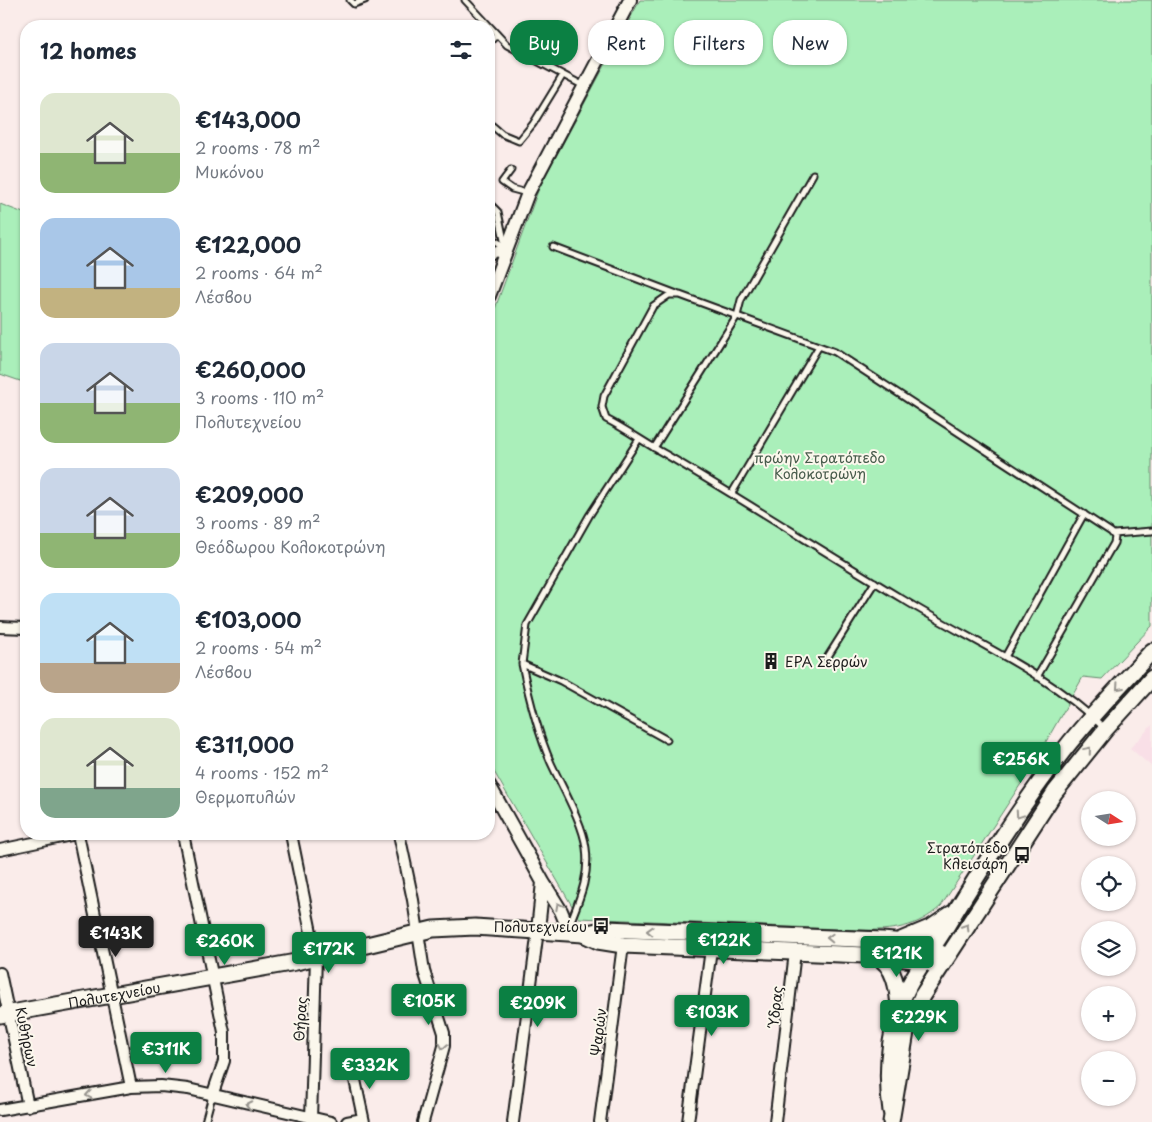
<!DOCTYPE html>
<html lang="en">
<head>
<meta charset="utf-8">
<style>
  :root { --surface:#fff; --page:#f6f6f7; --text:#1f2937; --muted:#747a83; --accent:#0b8043 }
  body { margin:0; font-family:"Playpen Sans",sans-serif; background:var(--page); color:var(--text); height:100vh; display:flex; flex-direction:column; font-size:19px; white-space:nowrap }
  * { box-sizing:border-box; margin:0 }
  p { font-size:16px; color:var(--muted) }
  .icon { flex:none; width:28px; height:28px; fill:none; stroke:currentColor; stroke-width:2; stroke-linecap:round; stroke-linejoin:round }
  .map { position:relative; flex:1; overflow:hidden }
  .details { position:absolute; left:20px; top:20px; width:475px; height:820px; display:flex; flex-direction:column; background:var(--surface); border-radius:20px; box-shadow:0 1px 4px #0004 }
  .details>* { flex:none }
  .guide { position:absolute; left:510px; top:20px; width:475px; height:45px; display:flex; gap:10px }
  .needle { width:32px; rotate:102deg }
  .buttons { position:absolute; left:1081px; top:791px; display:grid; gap:10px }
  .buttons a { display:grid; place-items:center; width:55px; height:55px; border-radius:50%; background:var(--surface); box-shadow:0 1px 4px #0004; font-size:25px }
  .price { position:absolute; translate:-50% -42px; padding:0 11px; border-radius:5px; background:var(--accent); color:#fff; font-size:16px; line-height:32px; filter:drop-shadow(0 1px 2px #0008) }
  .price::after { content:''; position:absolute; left:50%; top:30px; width:15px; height:11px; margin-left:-8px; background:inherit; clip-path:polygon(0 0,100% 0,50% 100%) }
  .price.current { background:#222; color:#fff }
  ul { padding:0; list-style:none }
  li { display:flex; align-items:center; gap:15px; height:125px; padding:0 20px }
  li span { display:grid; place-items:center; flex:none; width:140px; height:100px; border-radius:15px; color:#555 }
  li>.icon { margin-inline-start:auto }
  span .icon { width:60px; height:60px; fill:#fffc; stroke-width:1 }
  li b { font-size:21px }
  h2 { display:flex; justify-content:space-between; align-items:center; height:60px; padding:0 20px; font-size:21px }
  .pill { padding:0 18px; border-radius:20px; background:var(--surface); box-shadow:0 1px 4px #0004; font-size:18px; line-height:45px }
  .pill.current { background:var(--accent); color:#fff }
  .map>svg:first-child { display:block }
  .built { fill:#f9dfe7 }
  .green { fill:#aaefba; stroke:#63866b }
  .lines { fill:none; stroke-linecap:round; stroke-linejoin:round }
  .service-casing { stroke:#1c1c1c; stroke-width:9 }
  .minor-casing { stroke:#1c1c1c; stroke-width:14 }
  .tertiary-casing { stroke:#1c1c1c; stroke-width:16 }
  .secondary-casing { stroke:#1c1c1c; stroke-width:19 }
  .service { stroke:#fbf7ec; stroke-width:5 }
  .minor { stroke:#fbf7ec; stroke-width:10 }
  .tertiary { stroke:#fbf7ec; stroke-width:12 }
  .secondary { stroke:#fbf7ec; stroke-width:15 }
  .oneway { stroke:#97948e }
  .labels { text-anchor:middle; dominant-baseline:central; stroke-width:4; stroke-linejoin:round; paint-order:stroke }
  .park-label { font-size:14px; fill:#475b4b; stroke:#fbf7ec }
  .poi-label { font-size:14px; fill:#1c1c1c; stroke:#fbf7ec; text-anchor:end }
  .street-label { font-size:14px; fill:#1c1c1c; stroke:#fbf7ec }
</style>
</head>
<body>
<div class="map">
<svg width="1152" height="1122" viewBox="0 0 1152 1122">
  <rect width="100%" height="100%" fill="#faecea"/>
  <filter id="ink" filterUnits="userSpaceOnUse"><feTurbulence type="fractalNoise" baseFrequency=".02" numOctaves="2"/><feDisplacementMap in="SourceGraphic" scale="10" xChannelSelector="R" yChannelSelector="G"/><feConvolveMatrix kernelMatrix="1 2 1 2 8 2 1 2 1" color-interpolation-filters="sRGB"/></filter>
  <g filter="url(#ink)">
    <path class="built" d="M1152 725V767L1130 748Z"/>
    <path class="green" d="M640 0H1152V626L1102 679 1083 677 1028 773 941 906C917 928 892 931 861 930L579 918 489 763V325L539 188Z
      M0 204 26 214V383L0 374Z"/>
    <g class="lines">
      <g class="service-casing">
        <path id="service" d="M350 0 354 4 365 0
          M465 0 507 45 584 86
          M489 43 497 34
          M489 123 502 134 519 141 533 124 563 75
          M511 170 502 182 512 189 527 193
          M489 203 498 212 505 245
          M489 237 506 247
          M553 247 677 294
          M639 439 589 516 527 625 522 664 561 681 667 740
          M654 448 737 316 741 300 813 174
          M732 493 819 346
          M1114 534 1152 531
          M1005 657 1084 514
          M827 658 875 582
          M522 664C529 698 537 731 551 763 562 787 583 823 586 848 590 877 579 900 569 926
          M1037 677 1114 543 1115 537 1111 532 835 352 680 295H669L653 306 604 396 602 407 606 419C626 429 645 443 665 454 745 501 824 552 904 600 971 641 1047 672 1104 728
          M205 1122 212 1096"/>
      </g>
      <g class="minor-casing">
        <path id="minor" d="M489 254 506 248
          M0 627 26 628
          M78 834 131 1087
          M183 834 224 1032V1061L212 1096
          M291 834 316 957 311 1119
          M399 834 413 900 424 971 444 1033V1046L423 1122
          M0 850 76 834
          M0 973 28 1106
          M352 1066 364 1122
          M0 1110 131 1087 161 1086 188 1089 331 1122
          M347 1122 363 1119
          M513 1122 538 930
          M600 1122 623 945
          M688 1122 711 949
          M775 1122 795 952"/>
      </g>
      <g class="tertiary-casing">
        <path id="tertiary" d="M489 296 528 193 630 0
          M489 785 543 882 538 930
          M543 882 561 911 570 933"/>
      </g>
      <g class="secondary-casing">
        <g id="secondary">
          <path d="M583 934 598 941 623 945 864 955 925 961 931 964"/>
          <path d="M901 940 932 927 951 914"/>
          <path d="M875 956C895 964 898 990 899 1009"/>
          <path id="s1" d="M0 1015 296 962 433 929 475 927 583 934 606 929 882 940 917 943 947 956"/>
          <path d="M891 1111C886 1077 888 1042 899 1009 908 980 930 953 946 927 982 868 1021 805 1064 750 1091 715 1122 684 1152 651"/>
          <path d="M891 1122 906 1032 922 996 1055 792 1105 730 1152 678"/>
        </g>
      </g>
      <use href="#service" class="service"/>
      <use href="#minor" class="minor"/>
      <use href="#tertiary" class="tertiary"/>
      <use href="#secondary" class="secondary"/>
    </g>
    <defs><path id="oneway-chevron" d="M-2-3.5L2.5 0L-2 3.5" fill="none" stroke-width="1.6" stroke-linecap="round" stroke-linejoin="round" transform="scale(1.25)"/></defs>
    <g class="oneway">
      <use href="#oneway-chevron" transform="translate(1119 687) rotate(132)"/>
      <use href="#oneway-chevron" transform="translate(1088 750) rotate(-50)"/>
      <use href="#oneway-chevron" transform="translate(1019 815) rotate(124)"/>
      <use href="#oneway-chevron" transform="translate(559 906) rotate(-118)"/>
      <use href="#oneway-chevron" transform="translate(966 927) rotate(-58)"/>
      <use href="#oneway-chevron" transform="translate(650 931) rotate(-178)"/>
      <use href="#oneway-chevron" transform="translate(830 938) rotate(-178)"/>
      <use href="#oneway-chevron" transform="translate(443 1046) rotate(99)"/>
      <use href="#oneway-chevron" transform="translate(89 1095) rotate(170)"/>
      <use href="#oneway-chevron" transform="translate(249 1105) rotate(-168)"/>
    </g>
  </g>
  <defs>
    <g id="building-bare" transform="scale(1.35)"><path d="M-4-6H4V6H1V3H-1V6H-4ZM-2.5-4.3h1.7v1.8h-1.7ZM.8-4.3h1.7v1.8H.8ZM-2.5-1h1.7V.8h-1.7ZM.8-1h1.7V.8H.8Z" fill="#1c1c1c" stroke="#fbf7ec" stroke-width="2.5" paint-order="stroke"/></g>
    <g id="bus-bare" transform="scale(1.35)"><path d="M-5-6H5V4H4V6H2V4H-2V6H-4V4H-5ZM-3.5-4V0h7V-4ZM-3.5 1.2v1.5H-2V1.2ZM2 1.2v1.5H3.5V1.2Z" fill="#1c1c1c" stroke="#fbf7ec" stroke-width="2.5" paint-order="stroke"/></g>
  </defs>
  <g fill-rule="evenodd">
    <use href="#building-bare" x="771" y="661"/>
    <use href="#bus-bare" x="1022" y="855"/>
    <use href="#bus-bare" x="601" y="926"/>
  </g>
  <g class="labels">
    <g class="park-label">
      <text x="820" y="457">πρώην Στρατόπεδο<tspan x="820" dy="16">Κολοκοτρώνη</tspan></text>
    </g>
    <g class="poi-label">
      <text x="785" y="661" text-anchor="start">ΕΡΑ Σερρών</text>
      <text x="1008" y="847">Στρατόπεδο<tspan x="1008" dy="16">Κλεισάρη</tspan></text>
      <text x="587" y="926">Πολυτεχνείου</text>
    </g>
    <g class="street-label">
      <text stroke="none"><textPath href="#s1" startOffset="116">Πολυτεχνείου</textPath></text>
      <text transform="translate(775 1006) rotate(-84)">Ύδρας</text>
      <text transform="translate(300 1019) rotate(-86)">Θήρας</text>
      <text transform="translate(598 1032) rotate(-83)">Ψαρών</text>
      <text transform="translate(27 1037) rotate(78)">Κυθήρων</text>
    </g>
  </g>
</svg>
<div class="buttons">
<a><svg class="needle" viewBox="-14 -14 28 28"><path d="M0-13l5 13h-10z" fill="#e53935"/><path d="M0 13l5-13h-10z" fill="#747a83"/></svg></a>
<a><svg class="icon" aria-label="locate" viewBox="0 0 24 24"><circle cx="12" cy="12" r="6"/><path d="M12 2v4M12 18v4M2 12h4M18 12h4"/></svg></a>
<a><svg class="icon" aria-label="layers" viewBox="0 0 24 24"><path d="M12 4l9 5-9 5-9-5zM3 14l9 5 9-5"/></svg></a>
<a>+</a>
<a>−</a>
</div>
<b class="price" style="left:1021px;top:784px">€256K</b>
<b class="price current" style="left:116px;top:958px">€143K</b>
<b class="price" style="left:724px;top:965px">€122K</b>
<b class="price" style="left:225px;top:966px">€260K</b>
<b class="price" style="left:329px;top:974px">€172K</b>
<b class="price" style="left:897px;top:978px">€121K</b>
<b class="price" style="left:429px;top:1026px">€105K</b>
<b class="price" style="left:538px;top:1028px">€209K</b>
<b class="price" style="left:712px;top:1037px">€103K</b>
<b class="price" style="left:919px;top:1042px">€229K</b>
<b class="price" style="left:166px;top:1074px">€311K</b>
<b class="price" style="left:370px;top:1090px">€332K</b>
<div class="guide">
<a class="pill current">Buy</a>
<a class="pill">Rent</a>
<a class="pill">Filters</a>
<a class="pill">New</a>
</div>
<section class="details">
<h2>12 homes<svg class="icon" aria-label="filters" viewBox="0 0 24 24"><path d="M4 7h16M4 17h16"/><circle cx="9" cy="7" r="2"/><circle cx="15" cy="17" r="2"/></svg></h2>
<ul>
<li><span style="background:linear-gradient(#dfe7d0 60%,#8fb573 0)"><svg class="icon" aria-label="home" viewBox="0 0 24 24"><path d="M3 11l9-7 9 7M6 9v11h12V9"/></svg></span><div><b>€143,000</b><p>2 rooms · 78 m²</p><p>Μυκόνου</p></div></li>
<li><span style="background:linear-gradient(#a9c7e8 70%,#c2b280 0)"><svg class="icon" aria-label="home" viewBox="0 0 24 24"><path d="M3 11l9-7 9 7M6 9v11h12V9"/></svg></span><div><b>€122,000</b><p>2 rooms · 64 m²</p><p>Λέσβου</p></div></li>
<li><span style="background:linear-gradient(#c9d6e8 60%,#8fb573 0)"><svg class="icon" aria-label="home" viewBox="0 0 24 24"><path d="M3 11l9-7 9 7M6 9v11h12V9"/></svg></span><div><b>€260,000</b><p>3 rooms · 110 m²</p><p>Πολυτεχνείου</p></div></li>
<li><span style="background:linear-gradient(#c9d6e8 65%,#8fb573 0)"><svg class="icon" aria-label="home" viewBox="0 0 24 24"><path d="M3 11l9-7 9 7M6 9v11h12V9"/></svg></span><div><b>€209,000</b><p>3 rooms · 89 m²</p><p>Θεόδωρου Κολοκοτρώνη</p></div></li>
<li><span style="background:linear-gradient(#bfe0f5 70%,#b9a48a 0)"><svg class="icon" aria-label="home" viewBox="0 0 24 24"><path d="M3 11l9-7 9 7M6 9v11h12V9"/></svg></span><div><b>€103,000</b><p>2 rooms · 54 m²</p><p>Λέσβου</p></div></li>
<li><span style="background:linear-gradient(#dfe7d0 70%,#7fa58c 0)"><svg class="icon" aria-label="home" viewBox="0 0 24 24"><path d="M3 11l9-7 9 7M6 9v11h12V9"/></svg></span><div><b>€311,000</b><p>4 rooms · 152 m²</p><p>Θερμοπυλών</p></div></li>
</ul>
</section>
</div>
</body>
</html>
